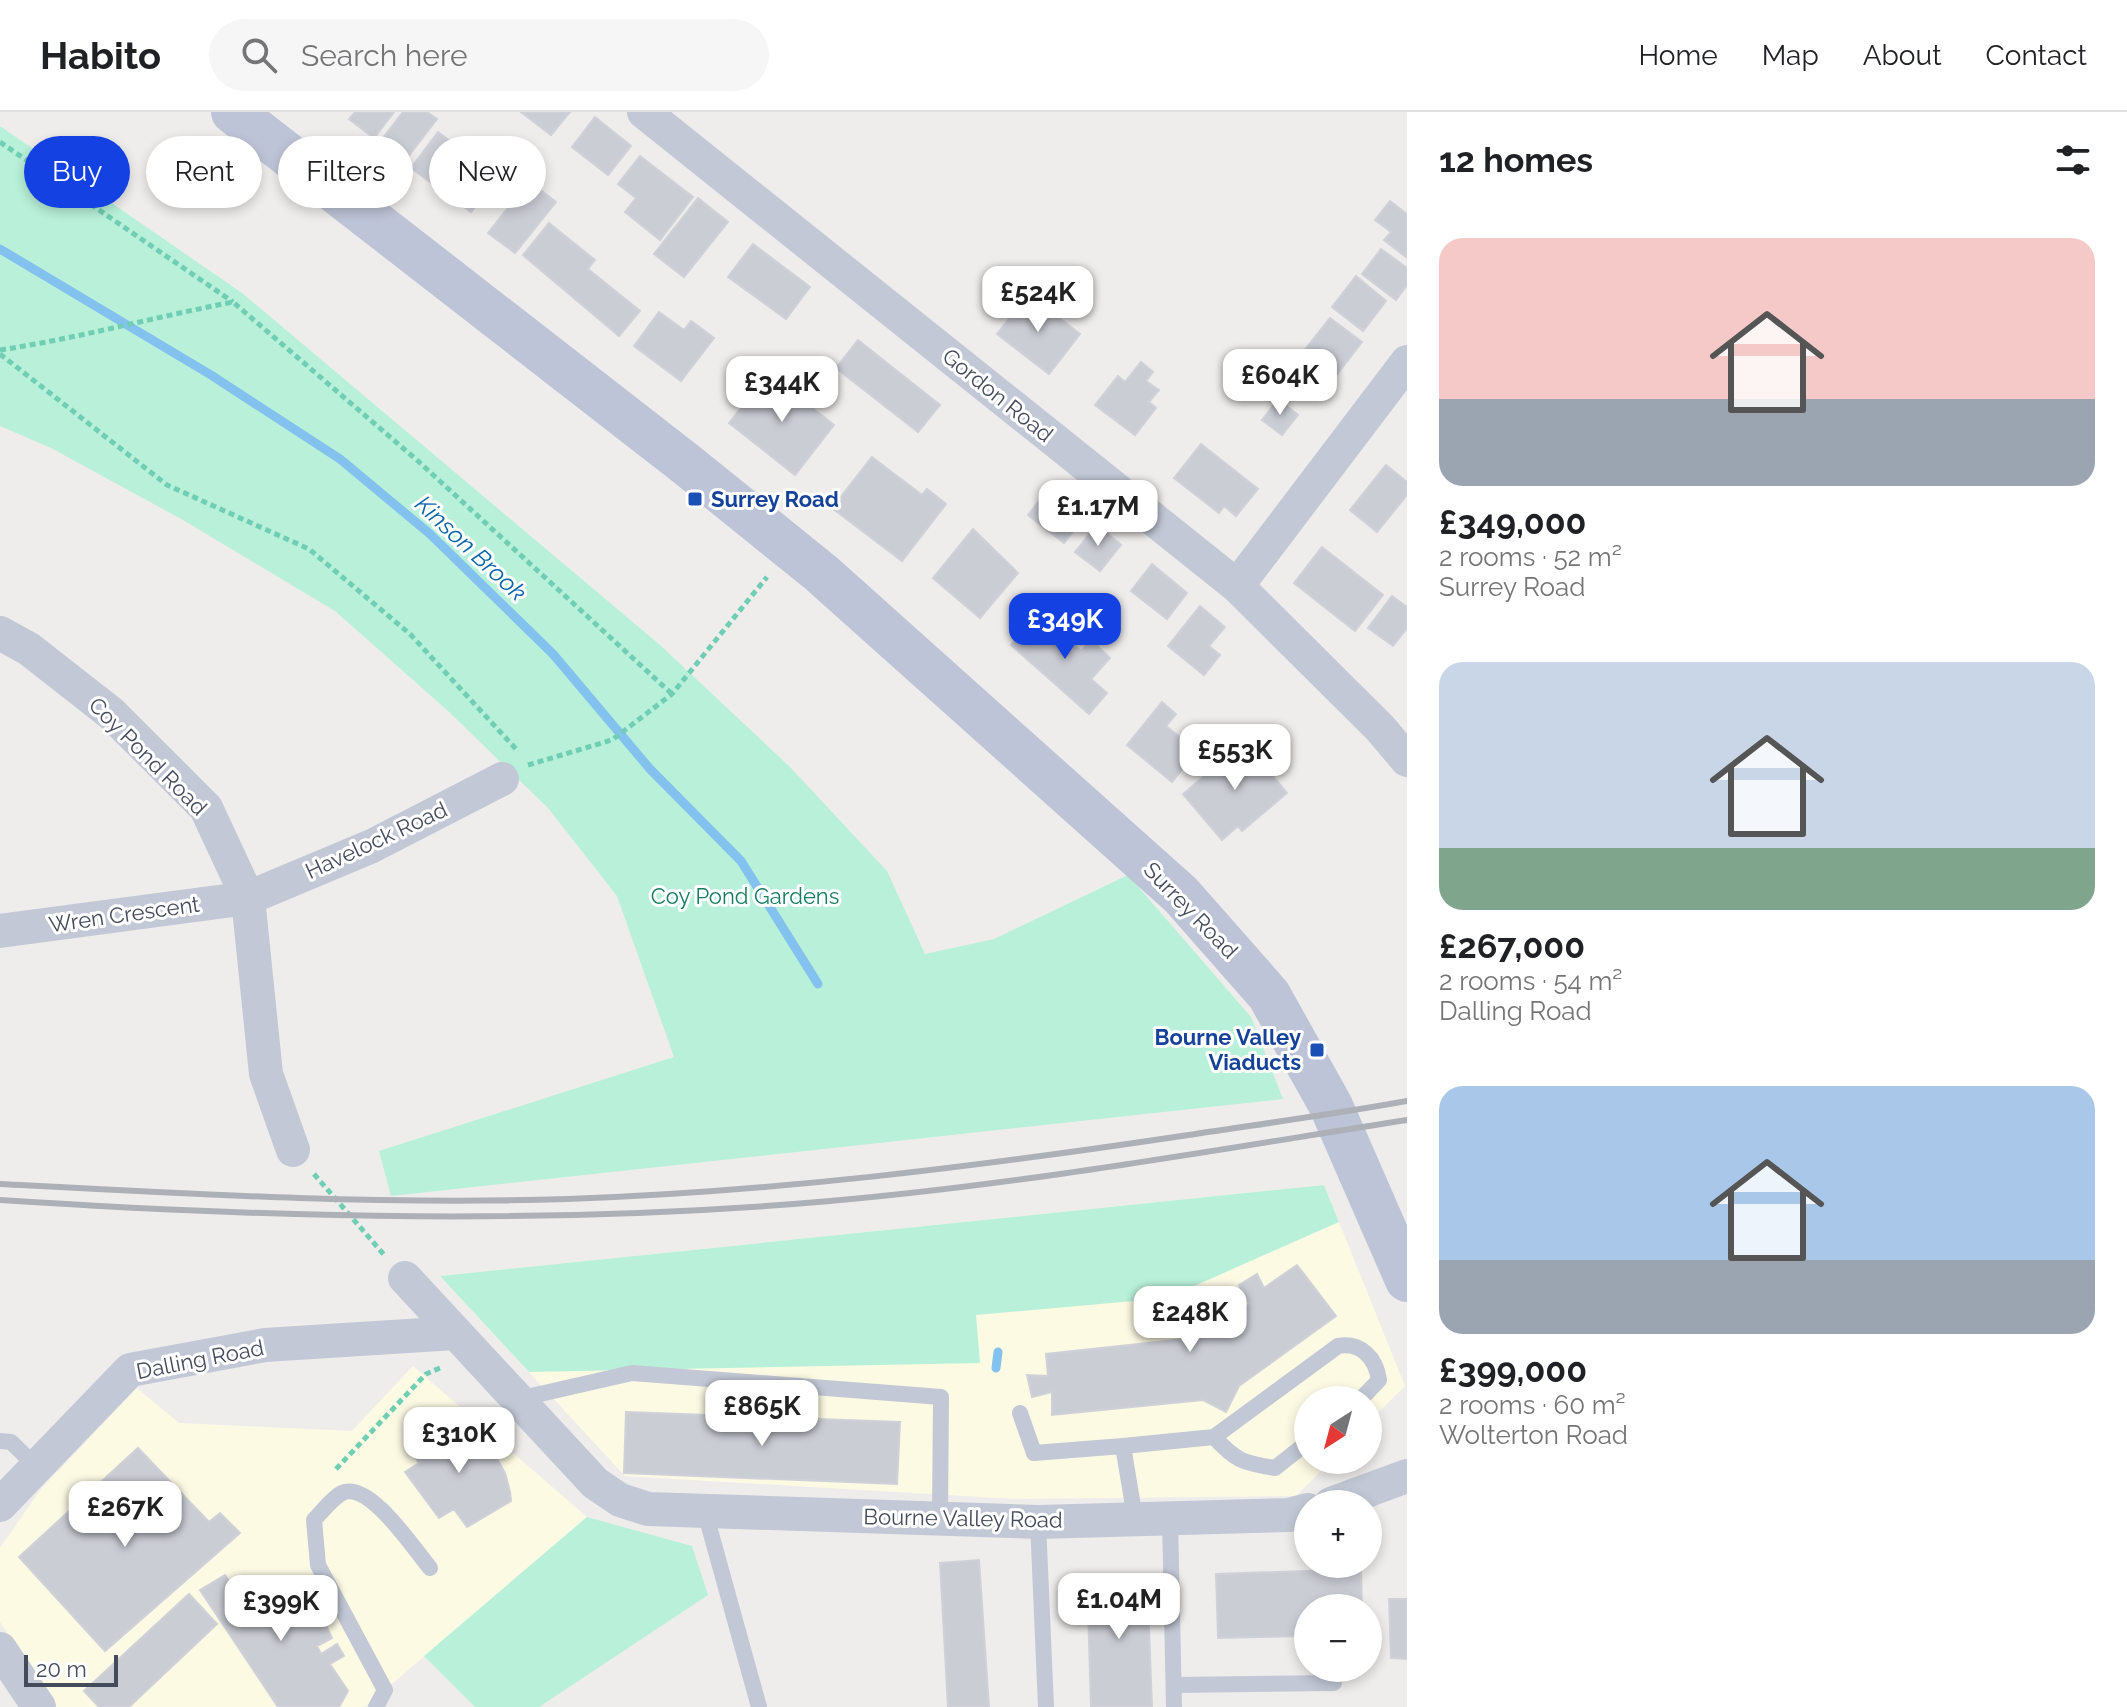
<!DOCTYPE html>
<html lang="en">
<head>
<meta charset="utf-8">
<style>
  :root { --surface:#fff; --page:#f6f6f6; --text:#202124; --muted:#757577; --line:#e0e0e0; --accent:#1341e2 }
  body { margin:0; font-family:Raleway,sans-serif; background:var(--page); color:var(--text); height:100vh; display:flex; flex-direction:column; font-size:30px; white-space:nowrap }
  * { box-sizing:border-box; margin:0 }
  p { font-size:26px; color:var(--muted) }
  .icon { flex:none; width:44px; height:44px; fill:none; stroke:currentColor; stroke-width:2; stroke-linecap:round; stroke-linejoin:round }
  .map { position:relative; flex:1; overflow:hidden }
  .details { display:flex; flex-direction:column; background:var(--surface); width:720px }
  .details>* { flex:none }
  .hud { position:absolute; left:24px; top:24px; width:760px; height:72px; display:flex; gap:16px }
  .needle { width:52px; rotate:216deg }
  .controls { position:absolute; left:1294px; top:1274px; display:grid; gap:16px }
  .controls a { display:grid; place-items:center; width:88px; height:88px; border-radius:50%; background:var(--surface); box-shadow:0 4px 12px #0003; font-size:40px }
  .scale { position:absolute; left:24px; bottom:20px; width:94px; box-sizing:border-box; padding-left:8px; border:4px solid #444b5a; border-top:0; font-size:22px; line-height:28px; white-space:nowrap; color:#444b5a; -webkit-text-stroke:6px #fff; paint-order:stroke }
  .price { position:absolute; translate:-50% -68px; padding:0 18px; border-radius:16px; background:#fff; color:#222; font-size:26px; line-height:52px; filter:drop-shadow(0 2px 4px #0008) }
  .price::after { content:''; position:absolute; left:50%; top:48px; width:24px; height:18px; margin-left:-12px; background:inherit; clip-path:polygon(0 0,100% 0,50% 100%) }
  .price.current { background:var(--accent); color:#fff }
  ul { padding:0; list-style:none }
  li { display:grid; align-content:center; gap:16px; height:424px; padding:0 32px }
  li span { display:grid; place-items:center; height:248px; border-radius:24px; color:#555 }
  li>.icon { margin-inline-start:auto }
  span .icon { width:144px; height:144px; fill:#fffc; stroke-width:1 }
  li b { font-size:34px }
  h2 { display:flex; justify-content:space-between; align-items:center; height:96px; padding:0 32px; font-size:34px }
  .pill { padding:0 28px; border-radius:36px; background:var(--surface); box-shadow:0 4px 12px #0003; font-size:28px; line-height:72px }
  .pill.current { background:var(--accent); color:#fff }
  header { display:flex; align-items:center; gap:48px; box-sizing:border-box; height:112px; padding:0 40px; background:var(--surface); border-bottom:2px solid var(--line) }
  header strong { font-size:38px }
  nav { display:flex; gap:44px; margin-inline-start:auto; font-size:28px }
  .search { width:560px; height:72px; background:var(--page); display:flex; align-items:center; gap:20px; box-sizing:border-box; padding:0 28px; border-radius:44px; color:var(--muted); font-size:30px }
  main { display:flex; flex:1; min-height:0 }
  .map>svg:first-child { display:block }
  .commercial { fill:#fcfae3 }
  .green { fill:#b8f0d9 }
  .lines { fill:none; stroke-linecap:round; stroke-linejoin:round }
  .stream { stroke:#83c1ee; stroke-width:9 }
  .building { fill:#cbcdd5; stroke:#d0d1d8; stroke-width:2 }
  .path { stroke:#6fceb4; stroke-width:5; stroke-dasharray:6 4; stroke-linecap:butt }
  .lane { stroke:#c2c8d5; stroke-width:16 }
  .street { stroke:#c2c8d5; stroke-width:34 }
  .secondary { stroke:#bec4d7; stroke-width:44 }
  .rail { stroke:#aeb0b7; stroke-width:6 }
  .transit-dot { fill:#1a4fb4; stroke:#fff; stroke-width:3 }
  .labels { text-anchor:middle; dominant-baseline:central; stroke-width:6; stroke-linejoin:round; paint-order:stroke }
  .street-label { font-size:22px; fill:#444b5a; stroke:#fff }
  .transit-label { font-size:22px; font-weight:bold; fill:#164399; stroke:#fff; text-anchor:start }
  .park-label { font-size:22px; fill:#137d5f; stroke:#fff }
  .water-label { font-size:24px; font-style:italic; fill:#0865aa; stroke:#fff }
</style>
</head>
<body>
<header>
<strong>Habito</strong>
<div class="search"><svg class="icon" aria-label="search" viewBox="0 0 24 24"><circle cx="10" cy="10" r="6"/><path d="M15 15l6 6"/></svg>Search here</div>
<nav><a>Home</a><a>Map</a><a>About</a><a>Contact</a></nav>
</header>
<main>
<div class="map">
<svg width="1407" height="1595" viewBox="0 0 1407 1595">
  <rect width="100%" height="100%" fill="#efedec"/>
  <path class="commercial" d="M1324 1073 1405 1274 1368 1311V1288H1308V1348H1332L1296 1384 1014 1387 625 1364 440 1164Z
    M413 1254 587 1405 365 1595H56L0 1510V1436L41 1377 137 1276 179 1311 352 1319Z"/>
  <path class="green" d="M0 14 242 181 660 533 790 655 887 759 925 842 994 827 1128 763 1251 905 1283 987 391 1084 379 1039 674 945 617 784 548 696 447 598 335 499 183 408 51 336 0 314Z
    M1324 1073 1339 1110 1167 1186 976 1203 980 1251 529 1260 440 1164Z
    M587 1405 692 1434 708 1483 539 1595H475L424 1544Z"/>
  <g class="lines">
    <path class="stream" d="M0 137 211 263 340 347 430 422 553 542 650 657 741 749 818 872
      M996 1256 998 1240"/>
  </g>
  <path class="building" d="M355 0H394L374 26 349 7Z
    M403 0H427L437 7 407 46 382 27Z
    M521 0H570L551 23Z
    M595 5 631 34 608 63 572 35Z
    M438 20 498 65 471 100 411 56Z
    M640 44 693 85 660 128 625 100 636 86 618 72Z
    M529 69 556 90 515 141 488 121Z
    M698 86 728 110 684 165 654 142Z
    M1390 89 1407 102V146L1384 128 1391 120 1375 108Z
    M549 111 595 148 588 157 640 199 619 224 523 143Z
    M753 132 810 175 786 207 728 165Z
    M1381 137 1407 156V173L1396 188 1362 162Z
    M1356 164 1386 189 1363 219 1332 195Z
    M1028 182 1080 222 1049 262 997 222Z
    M659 200 684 218 691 209 714 226 681 269 634 234Z
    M1330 206 1362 230 1328 274 1296 249Z
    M858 228 940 293 918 320 836 256Z
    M1141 250 1153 260 1146 269 1159 278 1149 290 1156 296 1135 323 1095 293 1118 264 1125 270Z
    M768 261 834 313 795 363 729 311Z
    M1278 287 1298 303 1282 323 1262 308Z
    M1201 332 1258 377 1236 404 1224 394 1219 401 1174 366Z
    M872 345 922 383 927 377 946 392 902 449 832 396Z
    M1386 353 1407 370V383L1377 420 1350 398Z
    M1052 372 1088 400 1064 431 1028 403Z
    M1097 413 1121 433 1100 459 1075 440Z
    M973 417 1018 461 980 506 933 466Z
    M1322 435 1383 483 1355 519 1294 471Z
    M1152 452 1187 481 1167 507 1131 479Z
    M1392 484 1407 495V516L1393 534 1368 516Z
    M1200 494 1225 515 1209 534 1220 543 1204 563 1168 534Z
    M1065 504 1079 516 1069 528 1081 539 1091 528 1110 546 1091 567 1107 581 1089 602 1011 533 1033 508 1049 523Z
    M1162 590 1176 602 1166 614 1197 639 1172 670 1127 633Z
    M1244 630 1287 681 1242 719 1238 714 1222 728 1183 682Z
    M1297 1153 1336 1204 1239 1274 1226 1300 1203 1288 1052 1303V1280L1032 1285 1027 1263 1048 1264 1046 1242 1185 1227 1179 1206 1204 1199 1212 1218 1249 1192 1239 1173 1257 1162 1264 1176Z
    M626 1300 900 1310 897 1372 624 1361Z
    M455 1307 476 1336 484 1329 492 1338 505 1361 510 1380 511 1389 467 1415 454 1397 439 1406 405 1360 419 1351 409 1336Z
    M138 1336 209 1410 220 1401 240 1421 105 1539 19 1445Z
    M979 1448 989 1595H948L940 1451Z
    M1361 1457 1362 1496H1308V1524L1218 1526 1216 1462Z
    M1147 1462 1152 1595H1091L1087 1464Z
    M225 1463 241 1487 276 1468 285 1483 299 1474 317 1494 332 1526 317 1534 321 1542 337 1532 344 1544 330 1552 348 1579 339 1595H278L200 1478Z
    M189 1482 217 1512 129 1595H99L84 1579Z
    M1389 1487H1407V1547L1391 1546Z"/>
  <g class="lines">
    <path class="path" d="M0 30 233 190
      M0 238C79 226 155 205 233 190L418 349 672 582
      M0 242 167 373 309 437 410 522 516 637
      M528 653 612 628 672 582 767 465
      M314 1062 386 1145
      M336 1357 426 1262 440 1256"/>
    <path class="lane" d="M518 1287 632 1261 941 1285 940 1407
      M1020 1301 1034 1341 1123 1334
      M1214 1325C1236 1349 1243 1351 1275 1356L1308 1330
      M0 1329 11 1330 38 1356
      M705 1400 759 1595
      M1170 1405 1174 1595
      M1135 1406 1123 1334 1214 1325 1338 1234C1361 1230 1376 1246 1379 1268L1360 1288
      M1038 1410 1046 1595
      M1174 1573 1334 1571
      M376 1595 385 1578 318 1453 314 1408C322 1400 332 1386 342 1381 369 1368 414 1437 430 1456"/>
    <path class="street" d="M644 0 1237 474 1380 616 1407 648
      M1237 474 1407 250
      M0 521 29 537 112 602 206 696 248 786 266 962 293 1038
      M0 819 248 786 372 734 502 667
      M405 1166 595 1371 620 1388 648 1397 1038 1410 1289 1403 1308 1398
      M1331 1392 1407 1364
      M0 1393 130 1258 265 1233 455 1221
      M0 1537 39 1595"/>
    <path class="secondary" d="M233 0 686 352 821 461 1181 783 1269 883 1331 994 1407 1168"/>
    <path class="rail" d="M0 1072C189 1082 379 1093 568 1087 772 1080 973 1055 1175 1025 1253 1013 1330 1003 1407 989
      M0 1088C276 1106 554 1113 830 1089 1024 1072 1215 1038 1407 1008"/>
  </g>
  <g class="transit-dot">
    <rect x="687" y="379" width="16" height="16" rx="4"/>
    <rect x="1309" y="930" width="16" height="16" rx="4"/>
  </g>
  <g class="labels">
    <g class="street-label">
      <text transform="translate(998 283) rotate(39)">Gordon Road</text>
      <text transform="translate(148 644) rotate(45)">Coy Pond Road</text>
      <text transform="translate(376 728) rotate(-25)">Havelock Road</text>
      <text transform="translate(1191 798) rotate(46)">Surrey Road</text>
      <text transform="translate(124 802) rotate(-8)">Wren Crescent</text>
      <text transform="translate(200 1247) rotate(-11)">Dalling Road</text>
      <text transform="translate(963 1406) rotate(1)">Bourne Valley Road</text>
    </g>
    <g class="transit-label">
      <text x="711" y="387">Surrey Road</text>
      <text x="1301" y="925" text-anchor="end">Bourne Valley<tspan x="1301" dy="25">Viaducts</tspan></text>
    </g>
    <g class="park-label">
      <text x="745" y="784">Coy Pond Gardens</text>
    </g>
    <g class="water-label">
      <text transform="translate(471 436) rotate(43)">Kinson Brook</text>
    </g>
  </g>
</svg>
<div class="controls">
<a><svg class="needle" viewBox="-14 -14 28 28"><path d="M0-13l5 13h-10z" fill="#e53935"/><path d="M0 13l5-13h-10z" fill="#757577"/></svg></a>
<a>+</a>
<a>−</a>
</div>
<div class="scale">20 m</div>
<b class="price" style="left:1038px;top:222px">£524K</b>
<b class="price" style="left:1280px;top:305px">£604K</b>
<b class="price" style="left:782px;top:312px">£344K</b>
<b class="price" style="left:1098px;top:436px">£1.17M</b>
<b class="price current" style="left:1065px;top:549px">£349K</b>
<b class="price" style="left:1235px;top:680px">£553K</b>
<b class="price" style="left:1190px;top:1242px">£248K</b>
<b class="price" style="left:762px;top:1336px">£865K</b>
<b class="price" style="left:459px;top:1363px">£310K</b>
<b class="price" style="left:125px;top:1437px">£267K</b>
<b class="price" style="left:1119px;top:1529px">£1.04M</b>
<b class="price" style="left:281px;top:1531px">£399K</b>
<div class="hud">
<a class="pill current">Buy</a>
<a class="pill">Rent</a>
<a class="pill">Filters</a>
<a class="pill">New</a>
</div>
</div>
<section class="details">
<h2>12 homes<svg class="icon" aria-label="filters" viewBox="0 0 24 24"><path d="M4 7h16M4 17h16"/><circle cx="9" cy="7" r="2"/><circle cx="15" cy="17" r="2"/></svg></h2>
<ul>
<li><span style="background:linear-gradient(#f6c9c9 65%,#9aa5b1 0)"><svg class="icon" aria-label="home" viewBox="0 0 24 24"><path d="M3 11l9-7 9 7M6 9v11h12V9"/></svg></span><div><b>£349,000</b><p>2 rooms · 52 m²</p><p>Surrey Road</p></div></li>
<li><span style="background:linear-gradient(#c9d6e8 75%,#7fa58c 0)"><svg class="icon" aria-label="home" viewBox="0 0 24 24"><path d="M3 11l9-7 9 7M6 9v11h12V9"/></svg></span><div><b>£267,000</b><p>2 rooms · 54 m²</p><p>Dalling Road</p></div></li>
<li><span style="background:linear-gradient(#a9c7e8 70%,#9aa5b1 0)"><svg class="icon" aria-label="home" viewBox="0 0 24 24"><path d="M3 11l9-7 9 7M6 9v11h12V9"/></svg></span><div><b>£399,000</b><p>2 rooms · 60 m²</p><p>Wolterton Road</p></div></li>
</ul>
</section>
</main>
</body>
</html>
